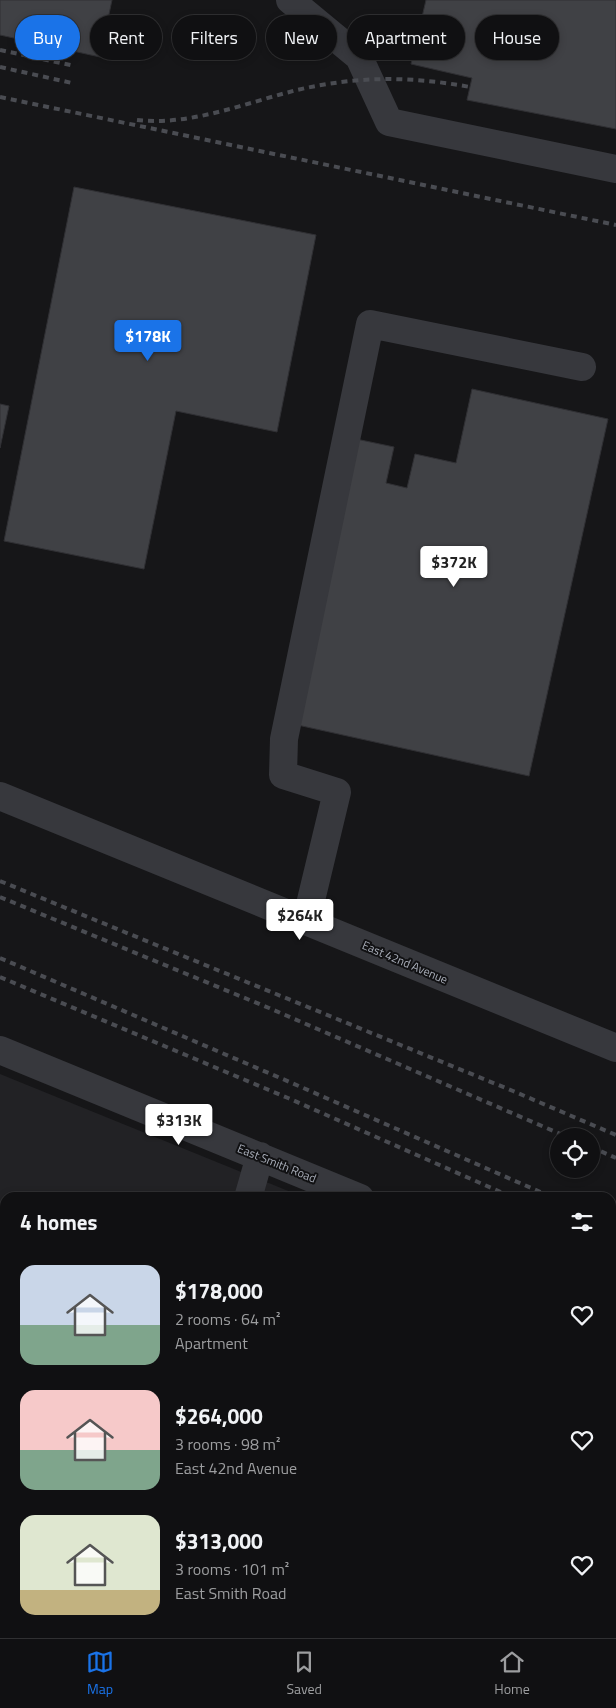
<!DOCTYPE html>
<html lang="en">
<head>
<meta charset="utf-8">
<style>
  :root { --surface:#101012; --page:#19191b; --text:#f1f3f6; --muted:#9c9d9f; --line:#303032; --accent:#1a73e8 }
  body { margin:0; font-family:"Titillium Web",sans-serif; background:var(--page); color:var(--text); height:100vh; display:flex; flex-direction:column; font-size:19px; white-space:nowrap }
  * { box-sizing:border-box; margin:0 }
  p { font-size:16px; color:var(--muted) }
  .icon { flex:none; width:28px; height:28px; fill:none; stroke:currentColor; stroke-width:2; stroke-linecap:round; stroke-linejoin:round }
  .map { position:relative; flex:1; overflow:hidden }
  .drawer { position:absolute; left:0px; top:1192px; width:616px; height:446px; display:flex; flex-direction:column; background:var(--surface); border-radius:15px 15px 0 0; box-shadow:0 2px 8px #0003,0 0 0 1px var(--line) }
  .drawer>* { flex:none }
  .hud { position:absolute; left:15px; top:15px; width:586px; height:45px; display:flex; gap:10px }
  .controls { position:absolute; left:550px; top:1128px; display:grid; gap:10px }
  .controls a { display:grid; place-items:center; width:50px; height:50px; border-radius:50%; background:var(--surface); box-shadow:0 2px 8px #0003,0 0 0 1px var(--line); font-size:25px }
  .price { position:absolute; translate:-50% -42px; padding:0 11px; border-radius:5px; background:#fff; color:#222; font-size:16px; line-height:32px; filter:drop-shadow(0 1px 2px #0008) }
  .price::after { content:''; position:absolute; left:50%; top:30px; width:15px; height:11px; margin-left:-8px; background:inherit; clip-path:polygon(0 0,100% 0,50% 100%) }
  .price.active { background:var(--accent); color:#fff }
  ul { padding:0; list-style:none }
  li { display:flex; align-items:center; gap:15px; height:125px; padding:0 20px }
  li span { display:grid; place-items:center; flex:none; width:140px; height:100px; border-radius:15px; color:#555 }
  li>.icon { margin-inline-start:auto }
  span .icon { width:60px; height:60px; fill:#fffc; stroke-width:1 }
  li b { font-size:21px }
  h2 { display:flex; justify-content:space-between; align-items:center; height:60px; padding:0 20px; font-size:21px }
  .chip { padding:0 18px; border-radius:22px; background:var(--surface); box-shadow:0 2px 8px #0003,0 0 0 1px var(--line); font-size:18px; line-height:45px }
  .chip.active { background:var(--accent); color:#fff }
  .tab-bar { display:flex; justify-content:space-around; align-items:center; height:70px; border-top:1px solid var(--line); background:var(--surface); font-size:14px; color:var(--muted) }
  .tab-bar a { display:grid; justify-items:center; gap:2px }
  .tab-bar .active { color:var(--accent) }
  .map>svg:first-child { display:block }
  .built { fill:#222225 }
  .building { fill:#404145; stroke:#303034 }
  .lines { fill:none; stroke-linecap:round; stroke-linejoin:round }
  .minor-tunnel { stroke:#333438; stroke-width:28; stroke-dasharray:28 14; stroke-linecap:butt }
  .minor { stroke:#37383d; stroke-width:28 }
  .rail { stroke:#4a4c52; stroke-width:4; stroke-dasharray:6 5; stroke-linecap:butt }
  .labels { text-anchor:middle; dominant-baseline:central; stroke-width:4; stroke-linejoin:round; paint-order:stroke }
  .street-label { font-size:12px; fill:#a8adb8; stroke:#111113 }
</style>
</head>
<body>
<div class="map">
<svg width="616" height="1638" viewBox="0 0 616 1638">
  <rect width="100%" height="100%" fill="#161618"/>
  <path class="built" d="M0 1074 303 1197 5 1198V1634H253L252 1638H0Z"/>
  <path class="building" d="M0 0H112L100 57 0 35Z
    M426 0H616V129L467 100 472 78 411 64Z
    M74 187 316 235 277 432 176 411 144 569 4 541Z
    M472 389 608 419 529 776 293 724 356 439 394 447 386 483 407 488 415 454 456 463Z
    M0 404 9 406 0 448Z
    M611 1419 616 1420V1456L611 1455Z"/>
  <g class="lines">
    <path class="minor-tunnel" d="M611 1440 616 1442"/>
    <path class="minor" d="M290 0 359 57 389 122 616 169
      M0 796 616 1048
      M306 921 337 792 283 775 284 739 370 324 582 367
      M0 1050 360 1198
      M248 1198 260 1156
      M611 1302 616 1304
      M611 1377 616 1380
      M269 1638V1634"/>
    <path class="rail" d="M0 50 75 66
      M0 67 72 83
      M0 97 616 225
      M137 120C191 126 245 103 297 90 357 76 410 76 470 87
      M0 881 513 1091 616 1135
      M0 897 269 1008 565 1136
      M0 958 292 1083 554 1198
      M0 977 288 1098 514 1198
      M591 1147 616 1158
      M611 1223 616 1225
      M611 1240 616 1242"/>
  </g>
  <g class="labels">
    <g class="street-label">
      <text transform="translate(405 962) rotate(23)">East 42nd Avenue</text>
      <text transform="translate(277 1163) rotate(22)">East Smith Road</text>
    </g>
  </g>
</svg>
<div class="controls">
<a><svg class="icon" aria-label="locate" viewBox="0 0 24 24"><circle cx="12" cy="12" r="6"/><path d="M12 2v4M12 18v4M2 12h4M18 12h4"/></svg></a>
</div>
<b class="price active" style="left:148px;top:362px">$178K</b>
<b class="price" style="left:454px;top:588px">$372K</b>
<b class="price" style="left:300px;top:941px">$264K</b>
<b class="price" style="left:179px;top:1146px">$313K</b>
<div class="hud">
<a class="chip active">Buy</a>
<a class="chip">Rent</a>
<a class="chip">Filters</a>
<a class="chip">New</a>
<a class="chip">Apartment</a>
<a class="chip">House</a>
</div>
<section class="drawer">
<h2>4 homes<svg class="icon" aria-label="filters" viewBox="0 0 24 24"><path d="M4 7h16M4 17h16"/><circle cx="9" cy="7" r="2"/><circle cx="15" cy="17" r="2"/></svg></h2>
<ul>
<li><span style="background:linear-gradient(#c9d6e8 60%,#7fa58c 0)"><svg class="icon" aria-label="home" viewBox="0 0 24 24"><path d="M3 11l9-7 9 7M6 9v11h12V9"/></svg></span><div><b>$178,000</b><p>2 rooms · 64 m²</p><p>Apartment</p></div><svg class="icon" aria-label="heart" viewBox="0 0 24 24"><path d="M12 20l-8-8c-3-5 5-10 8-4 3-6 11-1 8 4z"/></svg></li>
<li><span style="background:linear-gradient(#f6c9c9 60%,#7fa58c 0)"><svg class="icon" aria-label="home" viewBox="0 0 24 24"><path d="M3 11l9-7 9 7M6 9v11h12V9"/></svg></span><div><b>$264,000</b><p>3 rooms · 98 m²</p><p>East 42nd Avenue</p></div><svg class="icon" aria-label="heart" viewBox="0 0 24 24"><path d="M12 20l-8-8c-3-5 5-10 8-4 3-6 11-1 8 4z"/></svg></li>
<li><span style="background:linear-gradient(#dfe7d0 75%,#c2b280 0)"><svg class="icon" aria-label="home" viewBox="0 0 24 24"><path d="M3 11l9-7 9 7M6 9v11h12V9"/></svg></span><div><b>$313,000</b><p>3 rooms · 101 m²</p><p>East Smith Road</p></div><svg class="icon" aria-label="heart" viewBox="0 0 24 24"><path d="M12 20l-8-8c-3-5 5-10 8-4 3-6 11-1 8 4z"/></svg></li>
</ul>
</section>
</div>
<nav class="tab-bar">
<a class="active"><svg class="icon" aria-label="map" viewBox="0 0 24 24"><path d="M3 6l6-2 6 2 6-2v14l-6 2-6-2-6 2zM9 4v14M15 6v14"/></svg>Map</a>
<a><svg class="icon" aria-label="saved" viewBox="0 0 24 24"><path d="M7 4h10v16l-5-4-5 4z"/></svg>Saved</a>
<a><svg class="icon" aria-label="home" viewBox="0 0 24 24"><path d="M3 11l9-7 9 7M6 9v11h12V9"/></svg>Home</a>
</nav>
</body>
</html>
